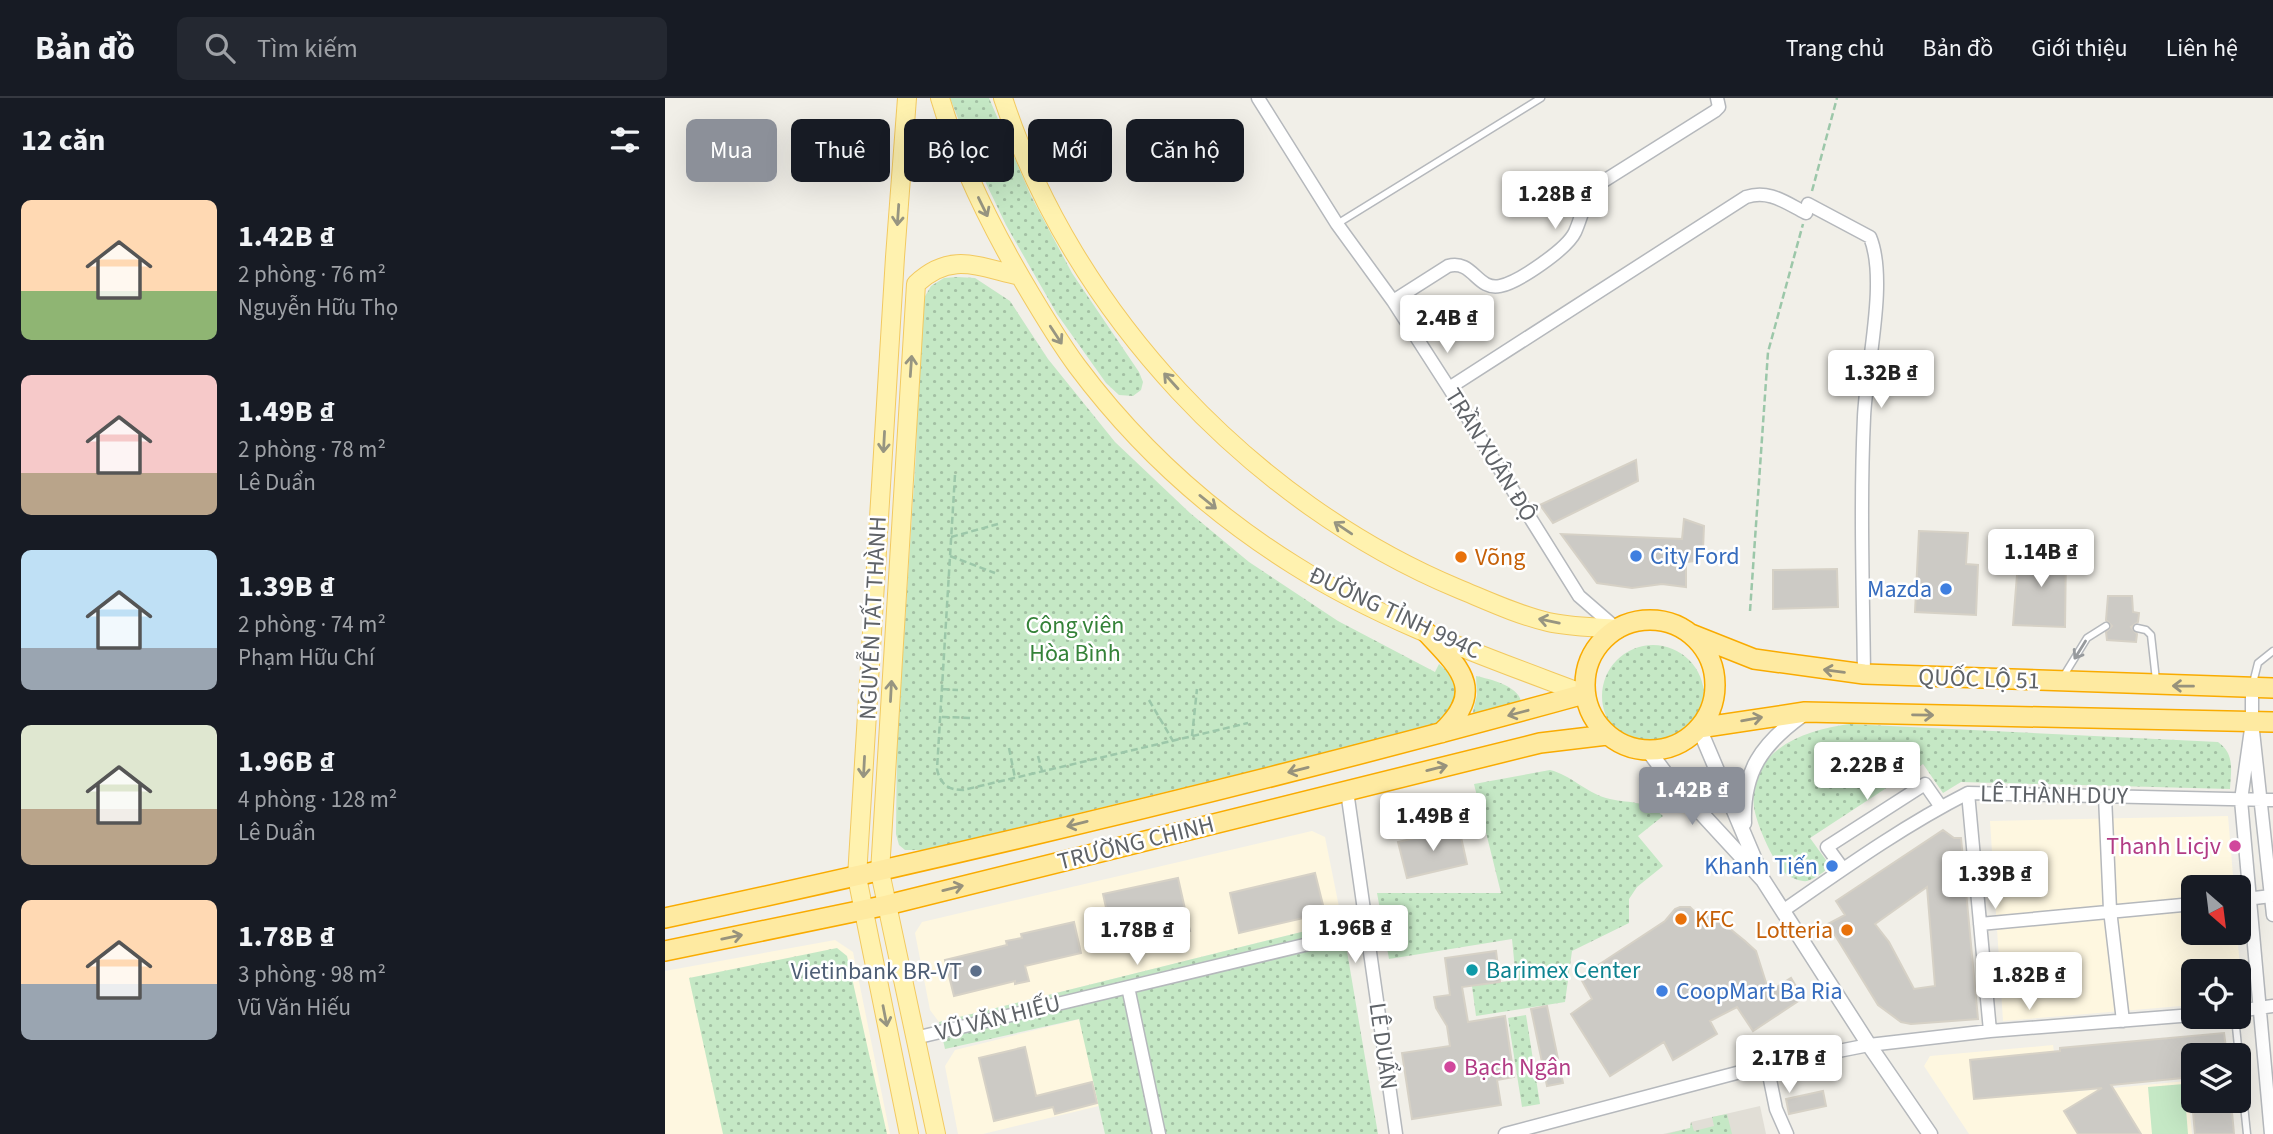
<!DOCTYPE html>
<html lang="vi">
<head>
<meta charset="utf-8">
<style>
  :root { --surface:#171b24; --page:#242831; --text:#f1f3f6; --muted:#9ea1a6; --line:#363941; --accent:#8c9099 }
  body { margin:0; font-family:"Source Sans 3",sans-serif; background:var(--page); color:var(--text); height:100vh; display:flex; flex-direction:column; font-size:26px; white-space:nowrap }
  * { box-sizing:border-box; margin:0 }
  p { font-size:23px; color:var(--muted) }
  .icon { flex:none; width:38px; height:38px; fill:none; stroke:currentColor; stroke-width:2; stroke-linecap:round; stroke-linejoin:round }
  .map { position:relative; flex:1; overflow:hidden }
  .drawer { display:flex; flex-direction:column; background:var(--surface); width:665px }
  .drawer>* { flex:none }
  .hud { position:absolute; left:21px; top:21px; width:665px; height:63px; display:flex; gap:14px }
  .needle { width:46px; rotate:152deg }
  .controls { position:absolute; left:1516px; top:777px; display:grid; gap:14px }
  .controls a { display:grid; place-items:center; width:70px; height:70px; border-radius:10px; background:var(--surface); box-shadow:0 7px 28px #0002; font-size:35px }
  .price { position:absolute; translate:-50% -60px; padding:0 16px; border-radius:7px; background:#fff; color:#222; font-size:23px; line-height:46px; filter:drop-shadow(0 2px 4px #0008) }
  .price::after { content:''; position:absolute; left:50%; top:42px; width:21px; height:16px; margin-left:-10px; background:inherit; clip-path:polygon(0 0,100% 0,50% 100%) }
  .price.selected { background:var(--accent); color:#fff }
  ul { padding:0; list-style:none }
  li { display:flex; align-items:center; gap:21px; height:175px; padding:0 21px }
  li span { display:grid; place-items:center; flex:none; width:196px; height:140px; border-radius:10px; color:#555 }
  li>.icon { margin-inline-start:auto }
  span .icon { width:84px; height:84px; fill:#fffc; stroke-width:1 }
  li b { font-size:30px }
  h2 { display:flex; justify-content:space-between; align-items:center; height:84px; padding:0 21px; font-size:30px }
  .chip { padding:0 24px; border-radius:10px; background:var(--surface); box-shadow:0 7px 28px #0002; font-size:24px; line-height:63px }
  .chip.selected { background:var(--accent); color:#fff }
  header { display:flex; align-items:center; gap:42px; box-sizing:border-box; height:98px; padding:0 35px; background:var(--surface); border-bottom:2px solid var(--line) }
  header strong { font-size:33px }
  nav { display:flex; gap:38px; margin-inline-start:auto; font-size:24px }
  .search { width:490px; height:63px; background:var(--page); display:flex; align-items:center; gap:18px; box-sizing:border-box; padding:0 24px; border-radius:10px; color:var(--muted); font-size:26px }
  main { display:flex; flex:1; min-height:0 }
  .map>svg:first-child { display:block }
  .commercial { fill:#fef7e0 }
  .education { fill:#e1ded6 }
  .green { fill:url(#green-dots) }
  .pitch { fill:#c5e8c5 }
  .building { fill:#cccac5; stroke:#d6d1c6; stroke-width:2; fill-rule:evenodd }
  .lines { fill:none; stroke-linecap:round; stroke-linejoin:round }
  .service-casing { stroke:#b5b8bc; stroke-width:9 }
  .minor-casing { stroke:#b5b8bc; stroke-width:15 }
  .tertiary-casing { stroke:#b5b8bc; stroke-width:17 }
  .primary-casing { stroke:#f2c960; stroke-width:20 }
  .trunk-casing { stroke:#f9ab00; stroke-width:22 }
  .path { stroke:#9cc7a9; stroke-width:2.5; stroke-dasharray:7 3.5; stroke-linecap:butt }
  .service { stroke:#fff; stroke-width:6 }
  .minor { stroke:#fff; stroke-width:12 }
  .tertiary { stroke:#fff; stroke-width:14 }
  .primary { stroke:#fff2af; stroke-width:18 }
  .trunk { stroke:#feeaa1; stroke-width:19 }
  .oneway { stroke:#979581 }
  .oneway2 { stroke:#979a9d }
  .oneway3 { stroke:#97927c }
  .shop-dot { fill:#3f7fe0; stroke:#fff; stroke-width:2.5 }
  .food-dot { fill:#e8710a; stroke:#fff; stroke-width:2.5 }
  .hotel-dot { fill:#d1479c; stroke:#fff; stroke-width:2.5 }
  .culture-dot { fill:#0f9aa8; stroke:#fff; stroke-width:2.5 }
  .service-dot { fill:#5c6f8a; stroke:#fff; stroke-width:2.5 }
  .labels { text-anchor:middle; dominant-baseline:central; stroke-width:5; stroke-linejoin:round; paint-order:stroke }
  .street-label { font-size:24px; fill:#5f6368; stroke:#fff }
  .shop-label { font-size:24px; fill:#366cbe; stroke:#fff; text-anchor:start }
  .food-label { font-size:24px; fill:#c56008; stroke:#fff; text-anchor:start }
  .park-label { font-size:24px; fill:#348238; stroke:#fff }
  .hotel-label { font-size:24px; fill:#b23c85; stroke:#fff; text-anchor:end }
  .culture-label { font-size:24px; fill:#0d838f; stroke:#fff; text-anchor:start }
  .service-label { font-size:24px; fill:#4e5e75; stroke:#fff; text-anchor:end }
</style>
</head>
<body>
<header>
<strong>Bản đồ</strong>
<div class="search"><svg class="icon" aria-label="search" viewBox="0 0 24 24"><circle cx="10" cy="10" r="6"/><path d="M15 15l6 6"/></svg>Tìm kiếm</div>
<nav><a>Trang chủ</a><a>Bản đồ</a><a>Giới thiệu</a><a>Liên hệ</a></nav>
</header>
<main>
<section class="drawer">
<h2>12 căn<svg class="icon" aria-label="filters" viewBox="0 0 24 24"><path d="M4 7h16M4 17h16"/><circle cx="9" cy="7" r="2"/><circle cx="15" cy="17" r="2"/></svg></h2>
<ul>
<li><span style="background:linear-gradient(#ffd9b3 65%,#8fb573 0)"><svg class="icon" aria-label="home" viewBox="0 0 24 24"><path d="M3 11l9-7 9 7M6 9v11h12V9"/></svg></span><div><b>1.42B ₫</b><p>2 phòng · 76 m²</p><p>Nguyễn Hữu Thọ</p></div></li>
<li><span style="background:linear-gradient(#f6c9c9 70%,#b9a48a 0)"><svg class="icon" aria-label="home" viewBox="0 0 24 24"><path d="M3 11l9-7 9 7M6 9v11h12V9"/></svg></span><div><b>1.49B ₫</b><p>2 phòng · 78 m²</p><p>Lê Duẩn</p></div></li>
<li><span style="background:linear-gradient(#bfe0f5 70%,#9aa5b1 0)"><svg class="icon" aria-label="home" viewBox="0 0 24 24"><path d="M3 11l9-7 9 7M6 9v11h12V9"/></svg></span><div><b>1.39B ₫</b><p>2 phòng · 74 m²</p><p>Phạm Hữu Chí</p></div></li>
<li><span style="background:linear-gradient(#dfe7d0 60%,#b9a48a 0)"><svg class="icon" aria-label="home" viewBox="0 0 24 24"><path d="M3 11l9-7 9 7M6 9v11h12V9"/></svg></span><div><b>1.96B ₫</b><p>4 phòng · 128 m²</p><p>Lê Duẩn</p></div></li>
<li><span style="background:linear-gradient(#ffd9b3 60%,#9aa5b1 0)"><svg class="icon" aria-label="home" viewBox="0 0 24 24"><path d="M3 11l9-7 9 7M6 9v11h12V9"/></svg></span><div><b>1.78B ₫</b><p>3 phòng · 98 m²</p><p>Vũ Văn Hiếu</p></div></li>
</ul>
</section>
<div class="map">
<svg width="1608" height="1036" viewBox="0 0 1608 1036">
  <defs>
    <pattern id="green-dots" width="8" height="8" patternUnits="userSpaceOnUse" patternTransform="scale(1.75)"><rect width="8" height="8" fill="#c5e8c5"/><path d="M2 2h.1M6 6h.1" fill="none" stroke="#a3c0a4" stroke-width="1.8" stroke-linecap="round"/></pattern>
  </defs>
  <rect width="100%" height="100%" fill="#f1efe8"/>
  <path class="commercial" d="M1563 718 1569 789H1528V835H1572L1578 903H1573V873H1528V907L1338 923 1325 723Z
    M647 733 660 739 677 824 274 924 265 912 250 835 257 824Z
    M170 842 188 854 225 1036H0V873Z
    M415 921 438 1007 318 1036H293L280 968 290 952Z
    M1388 947 1395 995 1522 983 1527 1036H1304L1259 968 1265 958Z"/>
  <path class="education" d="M1095 1008 1101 1036H998L1025 1030 1026 1024Z"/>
  <path class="green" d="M285 0H324L366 98 407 175 474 274 478 284 476 292 468 298 454 297 441 285 392 216 341 127 308 58Z
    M292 179 310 180 345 203 383 261 450 344 525 415 584 464 673 523 770 574 774 566 792 582 797 591 783 625 262 752H240L234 747 231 736 232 647 251 355 255 240 259 200 266 188 279 180Z
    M937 598a51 51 0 1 1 102 0a51 51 0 1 1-102 0Z
    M811 578C825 581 853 588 856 603L806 622 812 597Z
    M1184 626 1553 644C1570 656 1566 672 1565 691L1296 684 1278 695 1258 666 1145 740 1166 769C1159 773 1150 781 1142 783 1137 784 1126 780 1122 777 1109 767 1091 725 1089 709 1087 695 1092 674 1101 663 1121 639 1155 630 1184 626Z
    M885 672C906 677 920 694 941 700 962 706 981 701 998 718L973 738 998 768 972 789 964 801V825L907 853 900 904 811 918 807 888 851 882 847 841 724 861 712 795H836L809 686Z
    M677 824 713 1036H440L414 921 280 951 274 924Z
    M172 850 182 858 222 1036H58L24 880Z
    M861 917 875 1006 857 1009 843 920Z
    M1062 1016 1067 1036H1002L1025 1030 1026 1024 1029 1033 1049 1028 1047 1019Z"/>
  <path class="pitch" d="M1519 986 1523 1036H1487L1483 989Z"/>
  <path class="building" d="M971 362 973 383 888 425 875 407Z
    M1019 421 1039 428 1038 452 1030 450V463L1021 464V489L997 486 967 490 932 485 896 436 1017 441Z
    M1254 433 1303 435 1301 466 1313 467 1311 517 1250 514Z
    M1354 452 1401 455 1400 529 1348 527Z
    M1172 471 1173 509 1108 511V472Z
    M1443 498H1467L1468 514 1474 515 1473 524 1466 529 1472 536 1471 544 1442 542 1441 534 1447 528 1441 522Z
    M794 730 802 766 742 780 733 744Z
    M1278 732 1289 740H1296L1313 921 1246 926 1236 924 1213 907 1163 826 1180 817 1171 803ZM1262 789 1270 888 1249 891 1224 844 1210 826Z
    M650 775 660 815 574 835 565 795Z
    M513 780 525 833 450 850 438 796Z
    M1015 809H1025L1035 819 1043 818 1058 825 1080 843 1091 853 1104 894 1126 880 1138 900 1088 933 1072 909 1045 923 1052 936 1008 962 999 944 945 978 906 916 927 901 915 879 1000 823 1010 811Z
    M409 824 416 855 360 868 364 883 350 886V883L289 898 280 862 342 847 341 843 357 840 356 836Z
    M831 853 835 884 797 889 803 924 840 918 849 979 832 982 836 1007 747 1021 737 955 785 948 782 928 771 910 769 899 785 897 780 860Z
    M882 908 898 985 882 988 866 911Z
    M1559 935 1562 957H1528V979L1446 987 1476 1036H1413L1399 1013 1437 990 1309 1001 1305 962 1395 953V950Z
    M360 949 371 998 427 984 432 1005 390 1016 388 1009 329 1023 314 960Z
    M1158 993 1161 1008 1124 1016 1121 1001Z
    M1527 1003H1566L1569 1036H1530Z"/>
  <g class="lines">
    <g class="service-casing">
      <path id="service" d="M672 126 876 0
        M1472 530 1481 532 1486 537 1491 582
        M1398 579 1422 540 1441 528
        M1588 585 1593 565 1608 553
        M1570 919 1582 1036"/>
    </g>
    <g class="minor-casing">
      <path id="minor" d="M593 0 672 126 728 203 784 290 914 498 952 531
        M1143 106 1205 139C1223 182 1201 270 1199 319 1195 405 1198 491 1199 576
        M728 203 783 168C808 161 812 193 835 188 854 184 902 151 910 134 918 116 919 100 934 86L1050 13 1054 9 1052 0
        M784 290 1081 99C1104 91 1121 105 1141 115
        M1587 589V624L1608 817
        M1587 624 1576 702 1606 1036
        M682 693 731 1036
        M1303 695 1325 933
        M1440 698 1445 812 1458 923
        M1178 771 1162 749 1260 686 1276 709
        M1573 802 1606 798
        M1119 812C1178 771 1238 728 1303 695L1608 702
        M1315 826 1528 806
        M463 889 494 1036
        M1573 913 1608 908
        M250 940 702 832
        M1102 967 1111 1011 1122 1036
        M840 1036 1102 967 1204 947 1325 933 1528 917"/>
    </g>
    <g class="tertiary-casing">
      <path id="tertiary" d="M1034 630 1095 774
        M983 652 1003 679 1098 782 1204 947 1265 1036
        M1079 725C1077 674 1097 646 1137 617"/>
    </g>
    <g class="primary-casing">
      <path id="primary" d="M242 0 230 159 192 779 244 1036
        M275 0C294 64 324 125 358 183 375 212 392 241 412 268 471 347 546 415 629 467 719 524 821 559 919 596
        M338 0C407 214 587 405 794 491 823 503 853 517 883 524 905 529 930 529 952 531
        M271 1036 215 774 251 186C286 153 313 169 355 178"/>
    </g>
    <g class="trunk-casing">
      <path id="trunk" d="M920 587a65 65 0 1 1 130 0a65 65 0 1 1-130 0Z
        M762 535C796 571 821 593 776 635
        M1026 536 1089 561 1199 576 1608 590
        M1034 630 1140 614 1608 624
        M0 820C308 754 615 680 919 596
        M0 853 222 807 875 645 942 637"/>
    </g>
    <path class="path" d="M1147 93 1172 0
      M290 377 272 671C275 686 283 692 298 692L583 625
      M286 439 333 426
      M285 458 330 475
      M1085 513 1103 254 1138 126
      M277 591 293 592
      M484 602 508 643
      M277 619 308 620
      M527 638 532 591
      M344 650 350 680
      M373 658 377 673"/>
    <use href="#service" class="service"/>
    <use href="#minor" class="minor"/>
    <use href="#tertiary" class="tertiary"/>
    <use href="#primary" class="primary"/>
    <use href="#trunk" class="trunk"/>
  </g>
  <defs><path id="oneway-shaft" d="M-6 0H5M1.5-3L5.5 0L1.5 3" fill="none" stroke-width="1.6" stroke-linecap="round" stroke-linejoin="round" transform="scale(1.75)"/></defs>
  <g class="oneway">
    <use href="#oneway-shaft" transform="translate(318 109) rotate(64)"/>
    <use href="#oneway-shaft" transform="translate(233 117) rotate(94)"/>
    <use href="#oneway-shaft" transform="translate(391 237) rotate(57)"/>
    <use href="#oneway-shaft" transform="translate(246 268) rotate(-86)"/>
    <use href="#oneway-shaft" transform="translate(506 283) rotate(-132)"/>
    <use href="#oneway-shaft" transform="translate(219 344) rotate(93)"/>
    <use href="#oneway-shaft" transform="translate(543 404) rotate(39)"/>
    <use href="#oneway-shaft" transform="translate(678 430) rotate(-146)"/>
    <use href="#oneway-shaft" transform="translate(884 523) rotate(-168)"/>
    <use href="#oneway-shaft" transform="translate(226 593) rotate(-87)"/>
    <use href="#oneway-shaft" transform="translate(199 669) rotate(93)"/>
    <use href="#oneway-shaft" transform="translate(220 918) rotate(79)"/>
  </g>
  <use class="oneway2" href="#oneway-shaft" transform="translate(1415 552) rotate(122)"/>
  <g class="oneway3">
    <use href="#oneway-shaft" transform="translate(1169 573) rotate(-173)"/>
    <use href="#oneway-shaft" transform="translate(1518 588) rotate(-179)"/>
    <use href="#oneway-shaft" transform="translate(853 615) rotate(165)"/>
    <use href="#oneway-shaft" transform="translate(1258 617) rotate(1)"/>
    <use href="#oneway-shaft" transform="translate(1087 621) rotate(-10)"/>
    <use href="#oneway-shaft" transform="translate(772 670) rotate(-14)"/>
    <use href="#oneway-shaft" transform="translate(633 672) rotate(166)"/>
    <use href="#oneway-shaft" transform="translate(412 726) rotate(166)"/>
    <use href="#oneway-shaft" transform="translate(288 790) rotate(-14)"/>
    <use href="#oneway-shaft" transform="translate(67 839) rotate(-12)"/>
  </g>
  <g class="shop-dot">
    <circle cx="971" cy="458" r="7"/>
    <circle cx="1281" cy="491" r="7"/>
    <circle cx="1167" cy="768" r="7"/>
    <circle cx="997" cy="893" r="7"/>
  </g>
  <g class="food-dot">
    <circle cx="796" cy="459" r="7"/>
    <circle cx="1016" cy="821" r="7"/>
    <circle cx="1182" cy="832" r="7"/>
  </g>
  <g class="hotel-dot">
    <circle cx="1570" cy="748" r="7"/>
    <circle cx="785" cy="969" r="7"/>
  </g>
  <circle class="culture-dot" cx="807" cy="872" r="7"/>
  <circle class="service-dot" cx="311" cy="873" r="7"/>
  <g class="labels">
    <g class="street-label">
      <text transform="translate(826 357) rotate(58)">TRẦN XUÂN ĐỘ</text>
      <text transform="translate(730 515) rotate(25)">ĐƯỜNG TỈNH 994C</text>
      <text transform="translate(208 520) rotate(-87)">NGUYỄN TẤT THÀNH</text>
      <text transform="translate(1314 581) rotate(2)">QUỐC LỘ 51</text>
      <text transform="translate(1389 697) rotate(1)">LÊ THÀNH DUY</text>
      <text transform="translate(471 745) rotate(-14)">TRƯỜNG CHINH</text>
      <text transform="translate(333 920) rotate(-14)">VŨ VĂN HIẾU</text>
      <text transform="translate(718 948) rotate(82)">LÊ DUẨN</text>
    </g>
    <g class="shop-label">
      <text x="985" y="458">City Ford</text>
      <text x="1267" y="491" text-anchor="end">Mazda</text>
      <text x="1153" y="768" text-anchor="end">Khanh Tiến</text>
      <text x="1011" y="893">CoopMart Ba Ria</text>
    </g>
    <g class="food-label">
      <text x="810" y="459">Võng</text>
      <text x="1030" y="821">KFC</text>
      <text x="1168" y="832" text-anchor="end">Lotteria</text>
    </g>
    <g class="park-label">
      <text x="410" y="527">Công viên<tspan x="410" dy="28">Hòa Bình</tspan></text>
    </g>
    <g class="hotel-label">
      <text x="1556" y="748">Thanh Licjv</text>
      <text x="799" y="969" text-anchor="start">Bạch Ngân</text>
    </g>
    <g class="culture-label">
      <text x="821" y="872">Barimex Center</text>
    </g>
    <g class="service-label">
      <text x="297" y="873">Vietinbank BR-VT</text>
    </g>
  </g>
</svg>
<div class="controls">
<a><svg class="needle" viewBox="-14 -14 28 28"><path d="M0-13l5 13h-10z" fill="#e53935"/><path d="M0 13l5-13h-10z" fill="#9ea1a6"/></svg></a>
<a><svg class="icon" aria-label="locate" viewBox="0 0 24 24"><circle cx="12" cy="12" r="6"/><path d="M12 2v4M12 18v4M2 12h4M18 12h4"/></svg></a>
<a><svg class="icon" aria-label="layers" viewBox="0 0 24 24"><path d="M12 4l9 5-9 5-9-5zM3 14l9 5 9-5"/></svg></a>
</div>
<b class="price" style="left:890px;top:133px">1.28B ₫</b>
<b class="price" style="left:782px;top:257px">2.4B ₫</b>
<b class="price" style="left:1216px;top:312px">1.32B ₫</b>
<b class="price" style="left:1376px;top:491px">1.14B ₫</b>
<b class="price" style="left:1202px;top:704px">2.22B ₫</b>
<b class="price selected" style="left:1027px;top:729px">1.42B ₫</b>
<b class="price" style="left:768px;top:755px">1.49B ₫</b>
<b class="price" style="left:1330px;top:813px">1.39B ₫</b>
<b class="price" style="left:690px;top:867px">1.96B ₫</b>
<b class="price" style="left:472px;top:869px">1.78B ₫</b>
<b class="price" style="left:1364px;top:914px">1.82B ₫</b>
<b class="price" style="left:1124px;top:997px">2.17B ₫</b>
<div class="hud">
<a class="chip selected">Mua</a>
<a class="chip">Thuê</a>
<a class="chip">Bộ lọc</a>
<a class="chip">Mới</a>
<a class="chip">Căn hộ</a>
</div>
</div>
</main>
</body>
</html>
